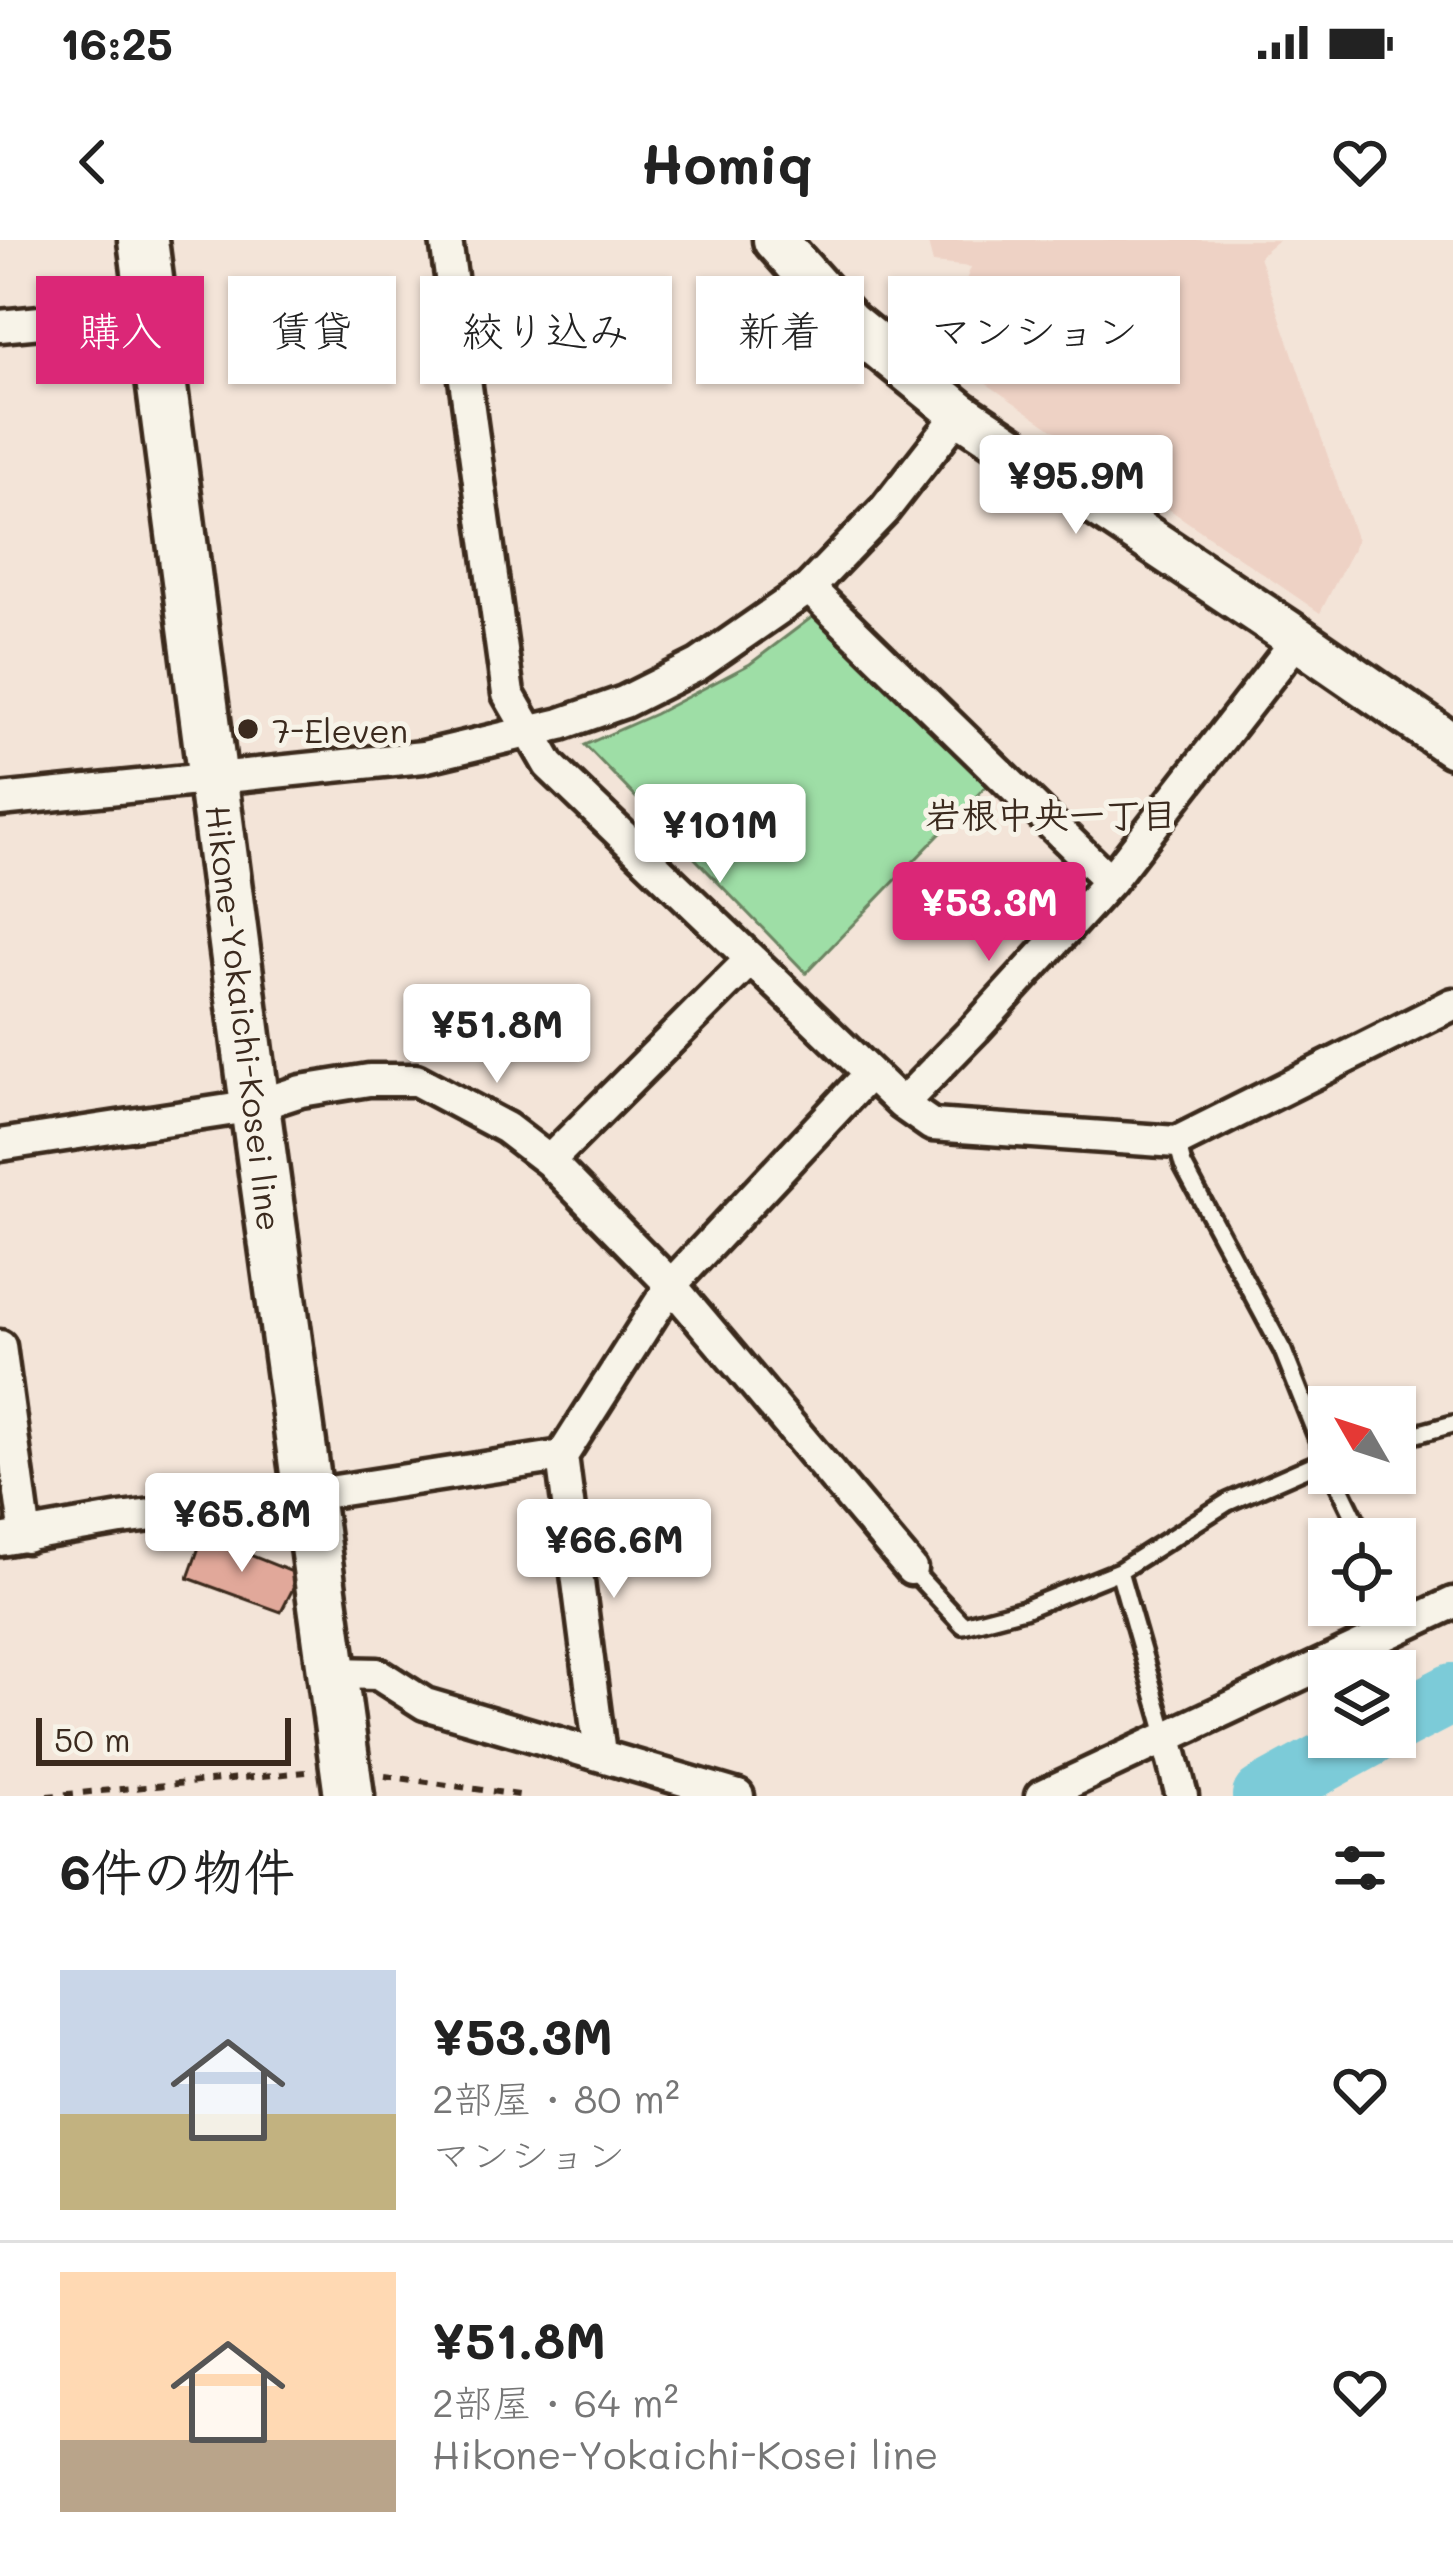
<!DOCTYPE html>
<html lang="ja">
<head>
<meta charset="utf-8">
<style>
  :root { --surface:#fff; --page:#f2f2f2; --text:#222; --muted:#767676; --line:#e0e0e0; --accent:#db2777 }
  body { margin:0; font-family:Mali,"Klee One",sans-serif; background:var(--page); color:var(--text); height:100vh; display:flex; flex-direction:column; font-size:45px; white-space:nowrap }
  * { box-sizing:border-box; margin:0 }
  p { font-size:39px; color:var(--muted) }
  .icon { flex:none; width:66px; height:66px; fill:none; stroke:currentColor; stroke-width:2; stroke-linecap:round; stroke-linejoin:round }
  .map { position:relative; height:1556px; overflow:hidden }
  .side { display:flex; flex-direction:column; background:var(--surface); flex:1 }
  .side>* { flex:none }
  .banner { position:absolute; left:36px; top:36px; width:1383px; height:108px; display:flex; gap:24px }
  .needle { width:78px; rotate:309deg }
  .buttons { position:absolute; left:1308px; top:1146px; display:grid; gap:24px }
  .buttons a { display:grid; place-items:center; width:108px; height:108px; border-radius:0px; background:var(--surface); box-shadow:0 3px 9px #0004; font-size:60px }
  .scale { position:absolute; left:36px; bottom:30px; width:255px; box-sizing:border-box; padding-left:12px; border:6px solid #3b2a1e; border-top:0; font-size:33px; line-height:42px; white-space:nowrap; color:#3b2a1e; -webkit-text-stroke:9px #f7f3e8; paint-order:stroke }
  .price { position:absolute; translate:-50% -102px; padding:0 27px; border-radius:12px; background:#fff; color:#222; font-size:39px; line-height:78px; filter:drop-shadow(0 3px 6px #0008) }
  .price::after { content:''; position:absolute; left:50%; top:72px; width:36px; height:27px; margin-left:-18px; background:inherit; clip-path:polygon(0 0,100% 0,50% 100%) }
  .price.active { background:var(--accent); color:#fff }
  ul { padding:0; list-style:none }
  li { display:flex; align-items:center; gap:36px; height:300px; padding:0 60px }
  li+li { border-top:3px solid var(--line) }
  li span { display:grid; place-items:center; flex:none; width:336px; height:240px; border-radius:0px; color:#555 }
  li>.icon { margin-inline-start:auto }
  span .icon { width:144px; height:144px; fill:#fffc; stroke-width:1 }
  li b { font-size:51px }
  h2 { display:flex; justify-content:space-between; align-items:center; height:144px; padding:0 60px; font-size:51px }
  .chip { padding:0 42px; border-radius:0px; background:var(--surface); box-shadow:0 3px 9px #0004; font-size:42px; line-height:108px }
  .chip.active { background:var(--accent); color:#fff }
  .status { display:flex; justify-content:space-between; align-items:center; height:84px; padding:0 60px; background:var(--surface); direction:ltr }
  .status svg { height:33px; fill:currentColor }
  header { display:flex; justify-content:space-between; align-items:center; height:156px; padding:0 60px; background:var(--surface); font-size:54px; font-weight:700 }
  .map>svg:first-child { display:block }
  .built { fill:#eed2c5 }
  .green { fill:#9edea6; stroke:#6c8462; stroke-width:3 }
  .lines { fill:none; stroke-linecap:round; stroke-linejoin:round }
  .river { stroke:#7ccbd8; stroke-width:60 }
  .building { fill:#e1a89a; stroke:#3b2a1e; stroke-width:3 }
  .lane-casing { stroke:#3b2a1e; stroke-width:24 }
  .street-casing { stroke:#3b2a1e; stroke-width:39 }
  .secondary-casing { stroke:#3b2a1e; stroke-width:51 }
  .primary-casing { stroke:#3b2a1e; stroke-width:57 }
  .path { stroke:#3b2a1e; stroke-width:6; stroke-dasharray:9 9; stroke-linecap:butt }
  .lane { stroke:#f7f3e8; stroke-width:15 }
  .street { stroke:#f7f3e8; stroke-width:30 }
  .secondary { stroke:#f7f3e8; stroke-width:42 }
  .primary { stroke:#f7f3e8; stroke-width:48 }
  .poi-dot { fill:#3b2a1e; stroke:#f7f3e8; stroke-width:4.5 }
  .labels { text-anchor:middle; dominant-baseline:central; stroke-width:10; stroke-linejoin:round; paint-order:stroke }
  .poi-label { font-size:33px; fill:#3b2a1e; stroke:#f7f3e8; text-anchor:start }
  .street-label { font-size:33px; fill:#3b2a1e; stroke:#f7f3e8 }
  .neighbourhood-label { font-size:36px; font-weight:bold; fill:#3b2a1e; stroke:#f7f3e8 }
</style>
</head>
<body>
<div class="status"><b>16:25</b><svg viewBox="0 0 49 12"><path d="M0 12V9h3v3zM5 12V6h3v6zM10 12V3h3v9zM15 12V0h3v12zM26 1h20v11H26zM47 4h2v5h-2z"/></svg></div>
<header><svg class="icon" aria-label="back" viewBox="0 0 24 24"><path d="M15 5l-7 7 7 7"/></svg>Homiq<svg class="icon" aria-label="heart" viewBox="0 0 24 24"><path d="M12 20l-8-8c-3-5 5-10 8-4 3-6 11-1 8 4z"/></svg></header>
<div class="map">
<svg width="1453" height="1556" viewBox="0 0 1453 1556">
  <rect width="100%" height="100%" fill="#f3e4d8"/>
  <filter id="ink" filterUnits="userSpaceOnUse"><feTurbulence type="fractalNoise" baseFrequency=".00833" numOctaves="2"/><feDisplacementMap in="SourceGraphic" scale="24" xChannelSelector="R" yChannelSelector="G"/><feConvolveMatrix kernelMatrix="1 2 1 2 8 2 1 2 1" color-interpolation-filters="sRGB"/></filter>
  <g filter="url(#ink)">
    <path class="built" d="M927 0H1278L1259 16 1357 301 1320 373 939 111 971 27 933 23Z"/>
    <path class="green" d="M816 374 989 543 806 733 585 505 655 474 750 424Z"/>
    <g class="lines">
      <path class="river" d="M1395 1483 1453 1453
        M1262 1556 1370 1497"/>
    </g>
    <path class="building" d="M203 1296 300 1335 281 1372 188 1338Z"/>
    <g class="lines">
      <g class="lane-casing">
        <path id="lane" d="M1177 902 1183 925 1283 1111 1328 1224
          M1395 1200 1453 1184
          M1333 1233 1365 1299
          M911 1329 963 1385 1024 1369 1119 1331 1228 1262 1329 1218
          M1119 1331 1167 1498"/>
      </g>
      <g class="street-casing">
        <path id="street" d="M446 0 508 454 549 525 902 864 975 789 1110 641 1298 399
          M0 86 152 71
          M809 348 1110 641
          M0 560 423 517 561 484 624 462 698 425 809 348 885 269 960 173
          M902 864 932 885 1177 902 1453 764
          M0 905 255 866 301 851 369 840H416L506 888 549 921 671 1045 911 1329
          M549 921 750 720
          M0 1106 26 1297
          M562 1216 600 1514
          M0 1300 121 1279 310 1255 562 1216 671 1045 869 834
          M334 1433 378 1434 425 1464 738 1556
          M1167 1498 1182 1556
          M1041 1556 1453 1363"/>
      </g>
      <g class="secondary-casing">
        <path id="secondary" d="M775 0 848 82 960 173 1298 399 1453 506"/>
      </g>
      <g class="primary-casing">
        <path id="primary" d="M143 0 255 866 349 1556"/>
      </g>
      <path class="path" d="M385 1536 525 1556
        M47 1556 306 1532"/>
      <use href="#lane" class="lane"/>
      <use href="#street" class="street"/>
      <use href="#secondary" class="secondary"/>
      <use href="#primary" class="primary"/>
    </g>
  </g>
  <circle class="poi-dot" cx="248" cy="489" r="12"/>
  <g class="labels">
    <g class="poi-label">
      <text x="272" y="489">7-Eleven</text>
    </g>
    <g class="street-label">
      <text transform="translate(245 778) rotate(83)">Hikone-Yokaichi-Kosei line</text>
    </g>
    <g class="neighbourhood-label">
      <text x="1051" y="573">岩根中央一丁目</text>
    </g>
  </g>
</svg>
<div class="buttons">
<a><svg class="needle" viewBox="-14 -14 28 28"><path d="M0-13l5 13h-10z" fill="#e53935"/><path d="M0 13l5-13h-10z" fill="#767676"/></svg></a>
<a><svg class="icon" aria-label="locate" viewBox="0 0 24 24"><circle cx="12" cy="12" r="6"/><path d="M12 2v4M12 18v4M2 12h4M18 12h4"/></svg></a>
<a><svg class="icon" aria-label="layers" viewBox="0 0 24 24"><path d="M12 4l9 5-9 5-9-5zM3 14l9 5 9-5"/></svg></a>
</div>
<div class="scale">50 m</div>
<b class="price" style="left:1076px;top:297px">¥95.9M</b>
<b class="price" style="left:720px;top:646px">¥101M</b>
<b class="price active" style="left:989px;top:724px">¥53.3M</b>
<b class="price" style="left:497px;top:846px">¥51.8M</b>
<b class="price" style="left:242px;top:1335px">¥65.8M</b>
<b class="price" style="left:614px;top:1361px">¥66.6M</b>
<div class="banner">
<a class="chip active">購入</a>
<a class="chip">賃貸</a>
<a class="chip">絞り込み</a>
<a class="chip">新着</a>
<a class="chip">マンション</a>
</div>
</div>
<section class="side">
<h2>6件の物件<svg class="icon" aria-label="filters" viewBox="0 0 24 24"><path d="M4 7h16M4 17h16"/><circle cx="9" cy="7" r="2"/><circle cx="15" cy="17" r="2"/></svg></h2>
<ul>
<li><span style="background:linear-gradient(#c9d6e8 60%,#c2b280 0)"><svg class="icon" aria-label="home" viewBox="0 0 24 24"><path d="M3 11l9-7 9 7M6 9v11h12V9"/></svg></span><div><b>¥53.3M</b><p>2部屋 · 80 m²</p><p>マンション</p></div><svg class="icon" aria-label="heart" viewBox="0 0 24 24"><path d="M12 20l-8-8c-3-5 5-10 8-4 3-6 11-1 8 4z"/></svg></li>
<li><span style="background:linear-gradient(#ffd9b3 70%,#b9a48a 0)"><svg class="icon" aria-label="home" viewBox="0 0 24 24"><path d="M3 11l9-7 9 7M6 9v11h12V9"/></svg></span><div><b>¥51.8M</b><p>2部屋 · 64 m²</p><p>Hikone-Yokaichi-Kosei line</p></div><svg class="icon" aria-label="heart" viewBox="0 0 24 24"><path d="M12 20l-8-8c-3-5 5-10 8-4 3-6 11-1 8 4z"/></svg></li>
</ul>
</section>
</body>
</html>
